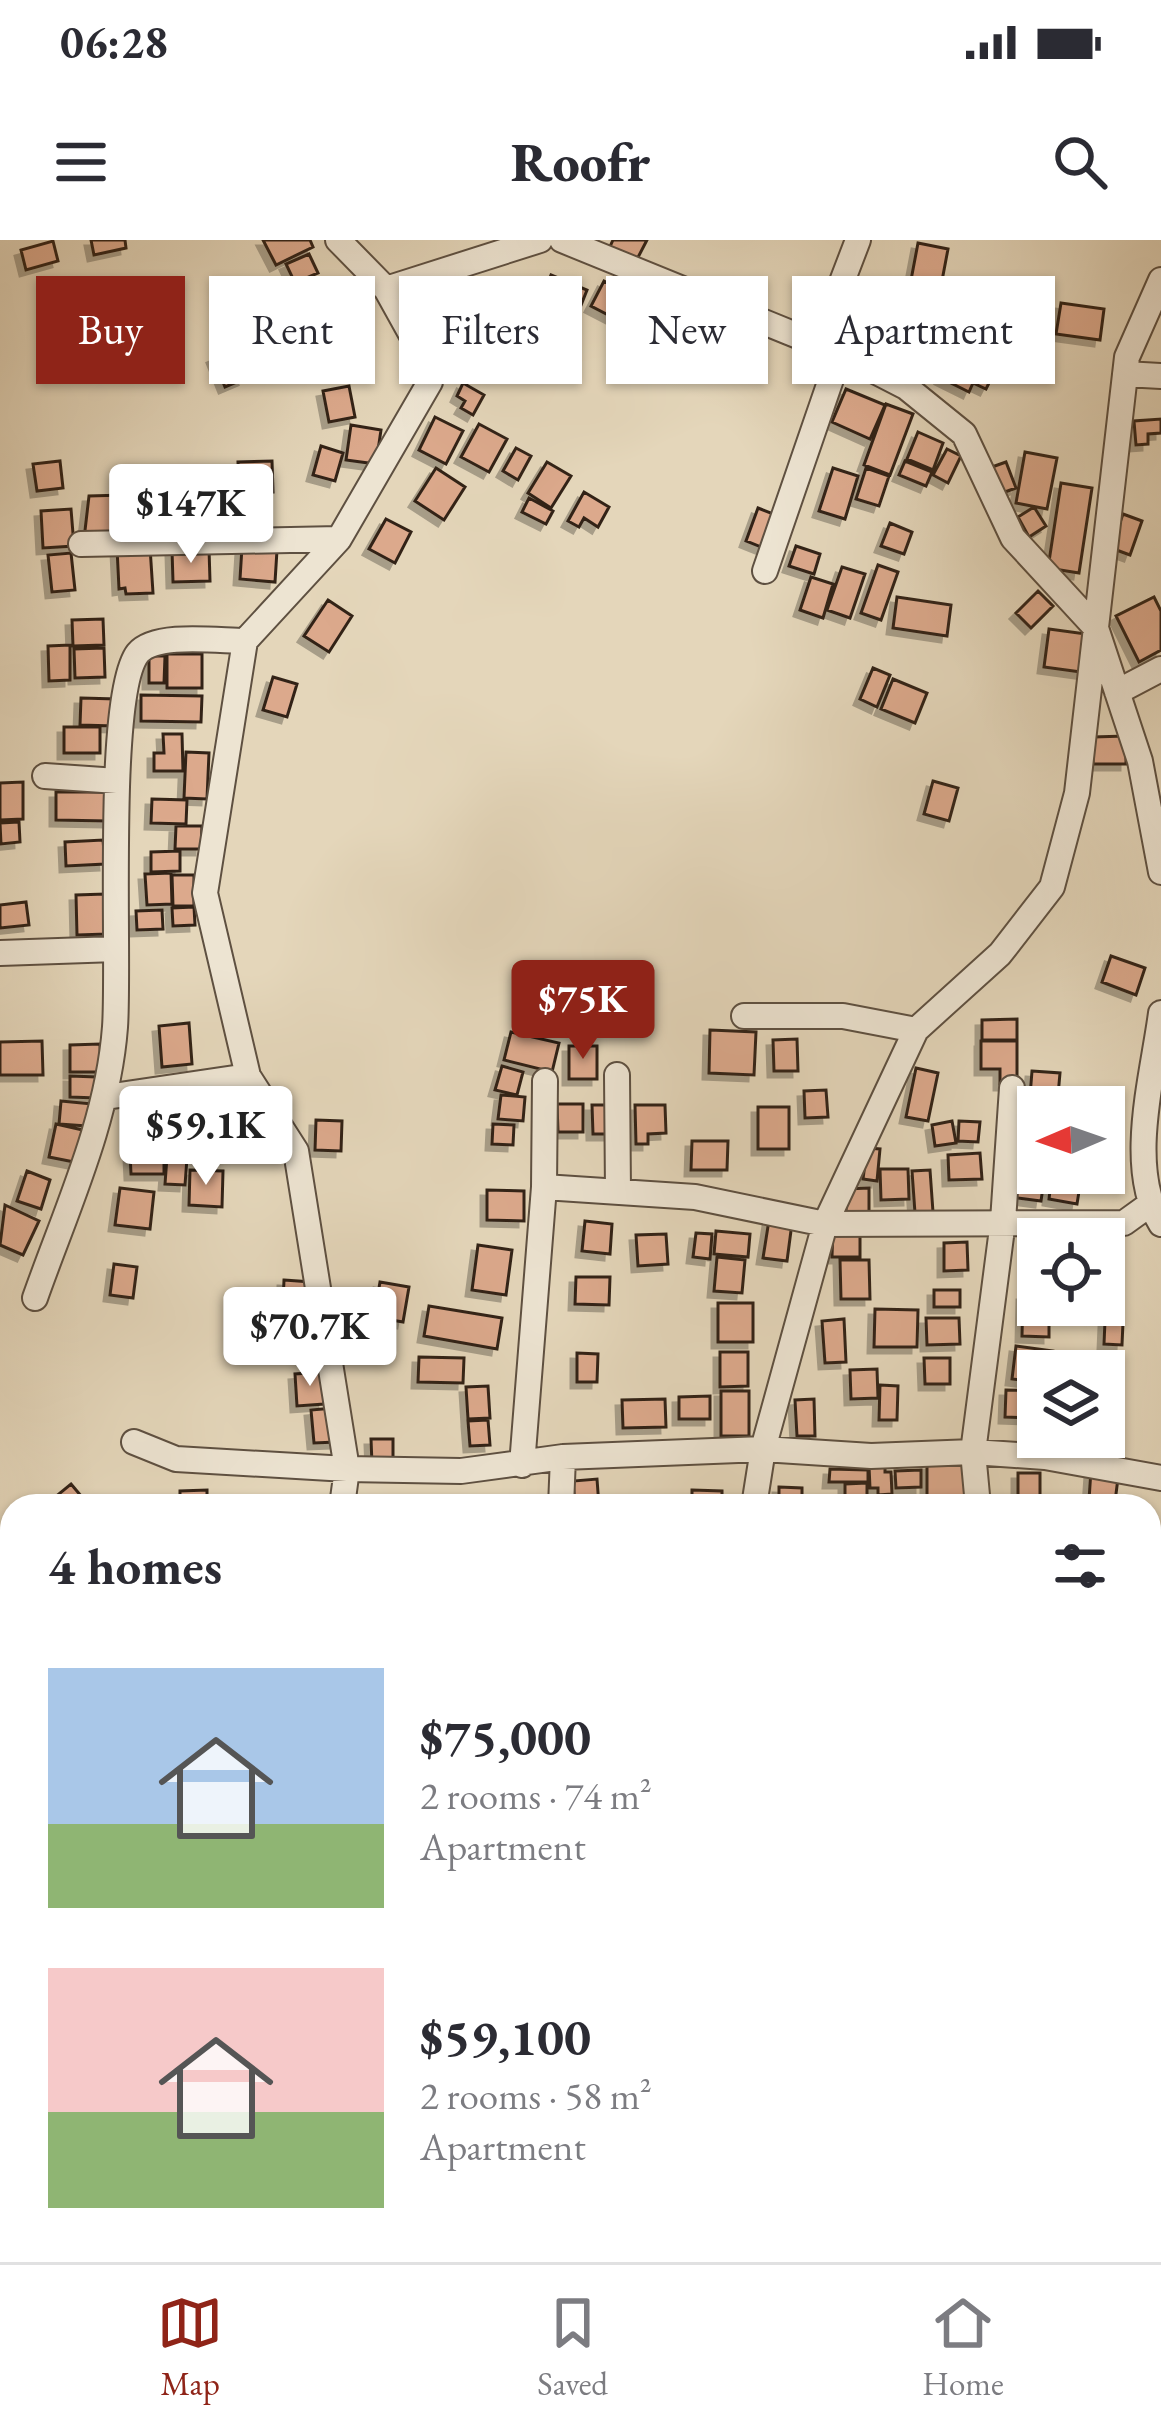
<!DOCTYPE html>
<html lang="en">
<head>
<meta charset="utf-8">
<style>
  :root { --surface:#fff; --page:#f2f2f3; --text:#2b2b33; --muted:#7c7c81; --line:#e1e1e2; --accent:#8f2418 }
  body { margin:0; font-family:"EB Garamond",serif; background:var(--page); color:var(--text); height:100vh; display:flex; flex-direction:column; font-size:45px; white-space:nowrap }
  * { box-sizing:border-box; margin:0 }
  p { font-size:39px; color:var(--muted) }
  .icon { flex:none; width:66px; height:66px; fill:none; stroke:currentColor; stroke-width:2; stroke-linecap:round; stroke-linejoin:round }
  .map { position:relative; flex:1; overflow:hidden }
  .details { position:absolute; left:0px; top:1254px; width:1161px; height:768px; display:flex; flex-direction:column; background:var(--surface); border-radius:36px 36px 0 0; box-shadow:0 3px 9px #0004 }
  .details>* { flex:none }
  .guide { position:absolute; left:36px; top:36px; width:1089px; height:108px; display:flex; gap:24px }
  .needle { width:78px; rotate:268deg }
  .buttons { position:absolute; left:1017px; top:846px; display:grid; gap:24px }
  .buttons a { display:grid; place-items:center; width:108px; height:108px; border-radius:0px; background:var(--surface); box-shadow:0 3px 9px #0004; font-size:60px }
  .price { position:absolute; translate:-50% -102px; padding:0 27px; border-radius:12px; background:#fff; color:#222; font-size:39px; line-height:78px; filter:drop-shadow(0 3px 6px #0008) }
  .price::after { content:''; position:absolute; left:50%; top:72px; width:36px; height:27px; margin-left:-18px; background:inherit; clip-path:polygon(0 0,100% 0,50% 100%) }
  .price.active { background:var(--accent); color:#fff }
  ul { padding:0; list-style:none }
  li { display:flex; align-items:center; gap:36px; height:300px; padding:0 48px }
  li span { display:grid; place-items:center; flex:none; width:336px; height:240px; border-radius:0px; color:#555 }
  li>.icon { margin-inline-start:auto }
  span .icon { width:144px; height:144px; fill:#fffc; stroke-width:1 }
  li b { font-size:51px }
  h2 { display:flex; justify-content:space-between; align-items:center; height:144px; padding:0 48px; font-size:51px }
  .tag { padding:0 42px; border-radius:0px; background:var(--surface); box-shadow:0 3px 9px #0004; font-size:42px; line-height:108px }
  .tag.active { background:var(--accent); color:#fff }
  .status { display:flex; justify-content:space-between; align-items:center; height:84px; padding:0 60px; background:var(--surface); direction:ltr }
  .status svg { height:33px; fill:currentColor }
  header { display:flex; justify-content:space-between; align-items:center; height:156px; padding:0 48px; background:var(--surface); font-size:54px; font-weight:800 }
  .menu { display:flex; justify-content:space-around; align-items:center; height:168px; border-top:3px solid var(--line); background:var(--surface); font-size:33px; color:var(--muted) }
  .menu a { display:grid; justify-items:center; gap:6px }
  .menu .active { color:var(--accent) }
  .map>svg:first-child { display:block }
  .building { fill:#dca98c; stroke:#322419; stroke-width:3; filter:url(#shadow) }
  .lines { fill:none; stroke-linecap:round; stroke-linejoin:round }
  .minor-casing { stroke:#5e5041; stroke-width:28 }
  .minor { stroke:#ede4d2; stroke-width:24 }
</style>
</head>
<body>
<div class="status"><b>06:28</b><svg viewBox="0 0 49 12"><path d="M0 12V9h3v3zM5 12V6h3v6zM10 12V3h3v9zM15 12V0h3v12zM26 1h20v11H26zM47 4h2v5h-2z"/></svg></div>
<header><svg class="icon" aria-label="menu" viewBox="0 0 24 24"><path d="M4 6h16M4 12h16M4 18h16"/></svg>Roofr<svg class="icon" aria-label="search" viewBox="0 0 24 24"><circle cx="10" cy="10" r="6"/><path d="M15 15l6 6"/></svg></header>
<div class="map">
<svg width="1161" height="2022" viewBox="0 0 1161 2022">
  <defs>
    <filter id="shadow"><feDropShadow dx="-6" dy="6" stdDeviation="0" flood-color="#0004"/></filter>
  </defs>
  <rect width="100%" height="100%" fill="#e4d6ba"/>
  <filter id="stains"><feTurbulence type="fractalNoise" baseFrequency=".00167" numOctaves="4"/><feColorMatrix values="0 0 0 0 .2 0 0 0 0 .09 0 0 0 0 .02 0 0 0 .5 -.17"/></filter>
  <radialGradient id="worn" r=".72"><stop offset=".6" stop-color="#630" stop-opacity="0"/><stop offset="1" stop-color="#630" stop-opacity=".3"/></radialGradient>
  <path class="building" d="M91 0H125L126 8 94 15Z
    M263 0H310L313 7 276 25Z
    M613 0H647L634 25 608 11Z
    M53 1 58 21 26 30 21 10Z
    M918 3 948 9 941 46 911 40Z
    M309 14 318 33 295 43 286 24Z
    M551 35 587 50 570 93 533 78Z
    M604 41 629 55 616 79 591 66Z
    M869 48 896 65 880 89 854 72Z
    M910 53 933 64 923 83 901 71Z
    M342 61 348 75 357 71 367 94 326 113 310 76Z
    M1061 63 1104 69 1100 100 1056 94Z
    M304 75 321 115 296 127 278 86Z
    M844 79 860 88 846 111 830 102Z
    M455 88 491 97 485 122 449 113Z
    M542 88 566 98 554 125 531 115Z
    M265 90 278 121 249 133 236 102Z
    M958 105 998 125 986 149 973 143 969 152 941 138Z
    M232 109 244 139 225 147 213 117Z
    M463 143 484 155 473 175 461 168 465 161 457 156Z
    M349 146 355 177 329 182 323 151Z
    M846 149 885 165 870 199 832 182Z
    M886 164 913 174 890 235 864 225Z
    M435 177 463 191 446 224 419 210Z
    M1161 179V193L1148 194V204L1136 205 1134 181Z
    M479 184 507 199 489 232 461 217Z
    M351 185 381 190 376 224 346 220Z
    M918 192 943 203 933 230 907 219Z
    M321 206 343 213 335 241 313 235Z
    M516 208 531 216 518 240 503 231Z
    M947 209 961 216 948 243 933 235Z
    M1025 212 1057 218 1047 269 1016 263Z
    M60 221 63 248 37 251 33 224Z
    M272 221 273 252 239 253 238 222Z
    M905 221 932 232 926 246 899 235Z
    M547 222 571 236 551 268 528 253Z
    M1006 222 1016 248 1002 253 992 227Z
    M216 228 218 250 191 253 190 230Z
    M436 228 465 247 444 280 415 261Z
    M833 228 858 236 845 279 819 271Z
    M866 228 889 236 879 266 856 259Z
    M1061 243 1092 248 1079 333 1048 328Z
    M584 252 609 267 598 287 584 278 579 287 568 281Z
    M124 255 126 297 84 299 89 256Z
    M247 257 249 284 228 286 226 259Z
    M529 258 553 271 546 284 522 272Z
    M207 265 208 293 186 295 185 266Z
    M1034 267 1046 286 1029 297 1018 277Z
    M758 268 789 280 776 313 746 301Z
    M71 269 74 306 43 308 41 271Z
    M1123 274 1142 281 1130 315 1111 308Z
    M386 279 411 292 395 323 369 309Z
    M890 283 912 292 904 314 881 306Z
    M796 306 820 314 814 334 789 326Z
    M150 307 153 353 126 354 125 348 119 349 117 308Z
    M242 307 277 310 275 342 240 339Z
    M209 309 210 341 173 342 172 310Z
    M71 313 75 350 52 352 48 315Z
    M878 325 898 332 881 380 861 373Z
    M842 327 865 334 850 378 827 370Z
    M811 337 833 344 823 378 800 370Z
    M1038 351 1053 366 1031 388 1016 373Z
    M897 357 951 365 947 396 893 388Z
    M1154 357 1161 371V410L1139 422 1116 376Z
    M328 360 352 376 329 412 304 396Z
    M103 379 104 405 73 406 72 380Z
    M1049 389 1086 394 1081 432 1044 427Z
    M70 405V440L49 441 48 406Z
    M104 408 105 437 75 438 74 409Z
    M167 414H202V448H167Z
    M149 416H165L164 443H149Z
    M873 428 890 435 877 467 860 459Z
    M273 437 297 444 287 477 263 470Z
    M893 439 927 453 915 483 881 469Z
    M141 455 202 456 201 482 141 481Z
    M81 458 116 459 115 486 80 485Z
    M64 487H100V513H64Z
    M163 494H182L183 531H154V513H164Z
    M1126 496V524H1093V497Z
    M186 512 209 513 207 559 184 558Z
    M933 541 958 548 949 581 924 574Z
    M23 542V579L0 580V543Z
    M56 552H108V581L56 580Z
    M152 559 187 560 186 584 151 583Z
    M19 582 20 602 1 604 0 583Z
    M176 586H202L201 609H175Z
    M103 600 105 624 66 626 65 602Z
    M180 611V631L151 632V612Z
    M171 633 172 664 147 665 145 634Z
    M172 635H194V666H173Z
    M105 654 107 694 77 695 76 655Z
    M26 662 29 685 0 688V665Z
    M194 667 195 685 173 686 172 668Z
    M162 670 163 689 137 690 136 671Z
    M1111 716 1145 728 1136 755 1102 742Z
    M586 739H611V787H586Z
    M650 739 651 771 613 772V740Z
    M1017 779V800H982V780Z
    M189 783 192 824 162 827 159 786Z
    M710 790 756 792 754 835 709 833Z
    M511 792 559 803 552 832 504 820Z
    M797 799 798 831H774L773 800Z
    M42 801 43 835H0V802Z
    M981 801H1017V844H1000V829H981Z
    M100 804 101 832H70V805Z
    M569 806H597V839H569Z
    M502 826 523 832 517 855 495 850Z
    M916 828 938 833 928 881 906 877Z
    M1032 831 1060 833 1057 867 1029 869Z
    M70 836 97 837V858L70 857Z
    M826 850 828 877 805 878 804 851Z
    M501 855 525 857 523 881 498 879Z
    M61 861 103 865 101 887 59 884Z
    M557 864H583V892H558Z
    M592 865H619L620 894H593Z
    M635 865H665L666 893 648 894V904H636Z
    M758 867H789V909H758Z
    M316 880 342 881 341 911 315 910Z
    M952 881 956 903 935 906 932 885Z
    M959 881 980 882 978 902 958 901Z
    M56 884 96 893 89 925 49 917Z
    M493 884 514 885 513 905 492 904Z
    M131 885H165V910L131 911Z
    M692 901H728L727 930H691Z
    M867 908 880 909 877 941 863 939Z
    M164 912V934H131L130 913Z
    M980 913 982 939 949 940 948 915Z
    M167 917 187 918 185 945 165 944Z
    M1015 928 1045 933 1041 961 1011 957Z
    M880 929H908L909 959 881 960Z
    M190 930 223 931 222 967 189 965Z
    M930 930 933 972 915 973 912 931Z
    M27 931 50 940 41 969 17 961Z
    M1052 933H1082L1077 964 1049 959Z
    M120 948 154 952 150 989 115 985Z
    M869 948V979H846V949Z
    M487 950 524 951V981L487 980Z
    M5 965 39 981 23 1015 0 1005Z
    M769 980 792 983 787 1021 763 1018Z
    M585 981 612 984 610 1014 582 1011Z
    M833 986H860V1017H832Z
    M716 991 750 994 748 1017 714 1014Z
    M696 993 712 994 710 1019 693 1017Z
    M666 994 668 1024 638 1026 636 995Z
    M967 1002 968 1030 944 1031V1003Z
    M478 1005 512 1010 506 1055 472 1050Z
    M1027 1014H1038V1044H1025Z
    M717 1017 745 1020 742 1053 714 1051Z
    M840 1020H869L870 1059H841Z
    M114 1024 137 1027 133 1058 110 1055Z
    M576 1037H610L609 1065 575 1064Z
    M284 1040 311 1042 309 1081 275 1079V1063H283Z
    M380 1042 409 1047 403 1082 374 1077Z
    M934 1050H960V1067H934Z
    M1023 1054H1038V1065H1049V1097L1022 1096Z
    M718 1063H753V1102H718Z
    M429 1066 502 1078 497 1109 424 1096Z
    M875 1069 918 1070 917 1107H874Z
    M926 1078H959L960 1104 927 1105Z
    M844 1079 846 1122 825 1123 822 1081Z
    M1105 1081 1123 1082 1122 1105 1104 1104Z
    M289 1085 317 1086 316 1110 289 1108Z
    M1016 1106 1053 1111 1051 1131H1038V1142L1012 1139Z
    M720 1112H748V1146L720 1147Z
    M577 1113 598 1114 597 1142H577Z
    M419 1117 464 1118 463 1143 418 1142Z
    M924 1118H950V1144H925Z
    M877 1129 878 1158 851 1159 850 1130Z
    M322 1132 324 1164 297 1166 295 1134Z
    M880 1145 898 1146 897 1180H879Z
    M488 1146 490 1178 468 1179 466 1147Z
    M1006 1150 1038 1151V1193H1028V1178L1005 1177Z
    M721 1151H749V1196H721Z
    M710 1156V1179H679V1157Z
    M665 1159 666 1187 623 1188 622 1160Z
    M814 1159 815 1196H797L795 1160Z
    M334 1168 336 1202 314 1203 311 1170Z
    M488 1180 490 1205 470 1206 468 1181Z
    M371 1199H393V1223L372 1224Z
    M927 1224H967V1259H927Z
    M885 1225V1232H891L892 1254 878 1255V1248H870L869 1226Z
    M830 1229 868 1230V1242H829Z
    M921 1230V1247L896 1248 895 1231Z
    M1091 1230 1118 1238 1115 1262 1089 1260Z
    M1018 1233H1040V1261L1018 1260Z
    M597 1239 599 1266H575L573 1241Z
    M867 1243V1260L845 1261V1244Z
    M71 1244 87 1263 53 1266 49 1262Z
    M779 1247 802 1248V1266H779Z
    M207 1250V1266H165L180 1263V1251Z
    M692 1250 722 1251V1266H692Z
    M12 1624V1657L1 1662 0 1629Z"/>
  <g class="lines">
    <g class="minor-casing">
      <path id="minor" d="M338 0 386 49 426 121 430 142 339 299 245 401 205 653 248 836 296 911 347 1229 342 1266
        M562 0 840 113 906 147 964 194 1013 298 1096 388 1140 521 1161 632
        M386 49 540 0
        M817 107 858 0
        M1125 134 1161 136
        M81 304 339 299
        M765 331 840 113
        M1117 452 1161 429
        M45 536 117 541
        M0 713 116 709
        M1161 773C1153 835 1126 928 1161 984
        M744 776H843L916 790
        M617 835 618 952
        M106 857 248 836
        M544 947 545 841
        M35 1058C66 970 108 881 115 787 120 720 105 454 138 413 156 392 219 401 245 401
        M134 1202 176 1219 347 1229 461 1231 563 1217 763 1209 871 1216 973 1212 1045 1217 1161 1238
        M522 1225 544 947 695 957 825 984 1124 983 1149 965
        M561 1266 563 1217
        M754 1266 763 1209 825 984 916 790 1000 714 1052 647 1077 553 1127 117 1161 40
        M978 1266 973 1212 1003 981 1012 848
        M0 1547 12 1539
        M0 1828 12 1922
        M28 2010 31 2022
        M623 2010 624 2022
        M138 2022 180 2010"/>
    </g>
    <use href="#minor" class="minor"/>
  </g>
  <rect width="100%" height="100%" filter="url(#stains)"/>
  <rect width="100%" height="100%" fill="url(#worn)"/>
</svg>
<div class="buttons">
<a><svg class="needle" viewBox="-14 -14 28 28"><path d="M0-13l5 13h-10z" fill="#e53935"/><path d="M0 13l5-13h-10z" fill="#7c7c81"/></svg></a>
<a><svg class="icon" aria-label="locate" viewBox="0 0 24 24"><circle cx="12" cy="12" r="6"/><path d="M12 2v4M12 18v4M2 12h4M18 12h4"/></svg></a>
<a><svg class="icon" aria-label="layers" viewBox="0 0 24 24"><path d="M12 4l9 5-9 5-9-5zM3 14l9 5 9-5"/></svg></a>
</div>
<b class="price" style="left:191px;top:326px">$147K</b>
<b class="price active" style="left:583px;top:822px">$75K</b>
<b class="price" style="left:206px;top:948px">$59.1K</b>
<b class="price" style="left:310px;top:1149px">$70.7K</b>
<div class="guide">
<a class="tag active">Buy</a>
<a class="tag">Rent</a>
<a class="tag">Filters</a>
<a class="tag">New</a>
<a class="tag">Apartment</a>
</div>
<section class="details">
<h2>4 homes<svg class="icon" aria-label="filters" viewBox="0 0 24 24"><path d="M4 7h16M4 17h16"/><circle cx="9" cy="7" r="2"/><circle cx="15" cy="17" r="2"/></svg></h2>
<ul>
<li><span style="background:linear-gradient(#a9c7e8 65%,#8fb573 0)"><svg class="icon" aria-label="home" viewBox="0 0 24 24"><path d="M3 11l9-7 9 7M6 9v11h12V9"/></svg></span><div><b>$75,000</b><p>2 rooms · 74 m²</p><p>Apartment</p></div></li>
<li><span style="background:linear-gradient(#f6c9c9 60%,#8fb573 0)"><svg class="icon" aria-label="home" viewBox="0 0 24 24"><path d="M3 11l9-7 9 7M6 9v11h12V9"/></svg></span><div><b>$59,100</b><p>2 rooms · 58 m²</p><p>Apartment</p></div></li>
</ul>
</section>
</div>
<nav class="menu">
<a class="active"><svg class="icon" aria-label="map" viewBox="0 0 24 24"><path d="M3 6l6-2 6 2 6-2v14l-6 2-6-2-6 2zM9 4v14M15 6v14"/></svg>Map</a>
<a><svg class="icon" aria-label="saved" viewBox="0 0 24 24"><path d="M7 4h10v16l-5-4-5 4z"/></svg>Saved</a>
<a><svg class="icon" aria-label="home" viewBox="0 0 24 24"><path d="M3 11l9-7 9 7M6 9v11h12V9"/></svg>Home</a>
</nav>
</body>
</html>
